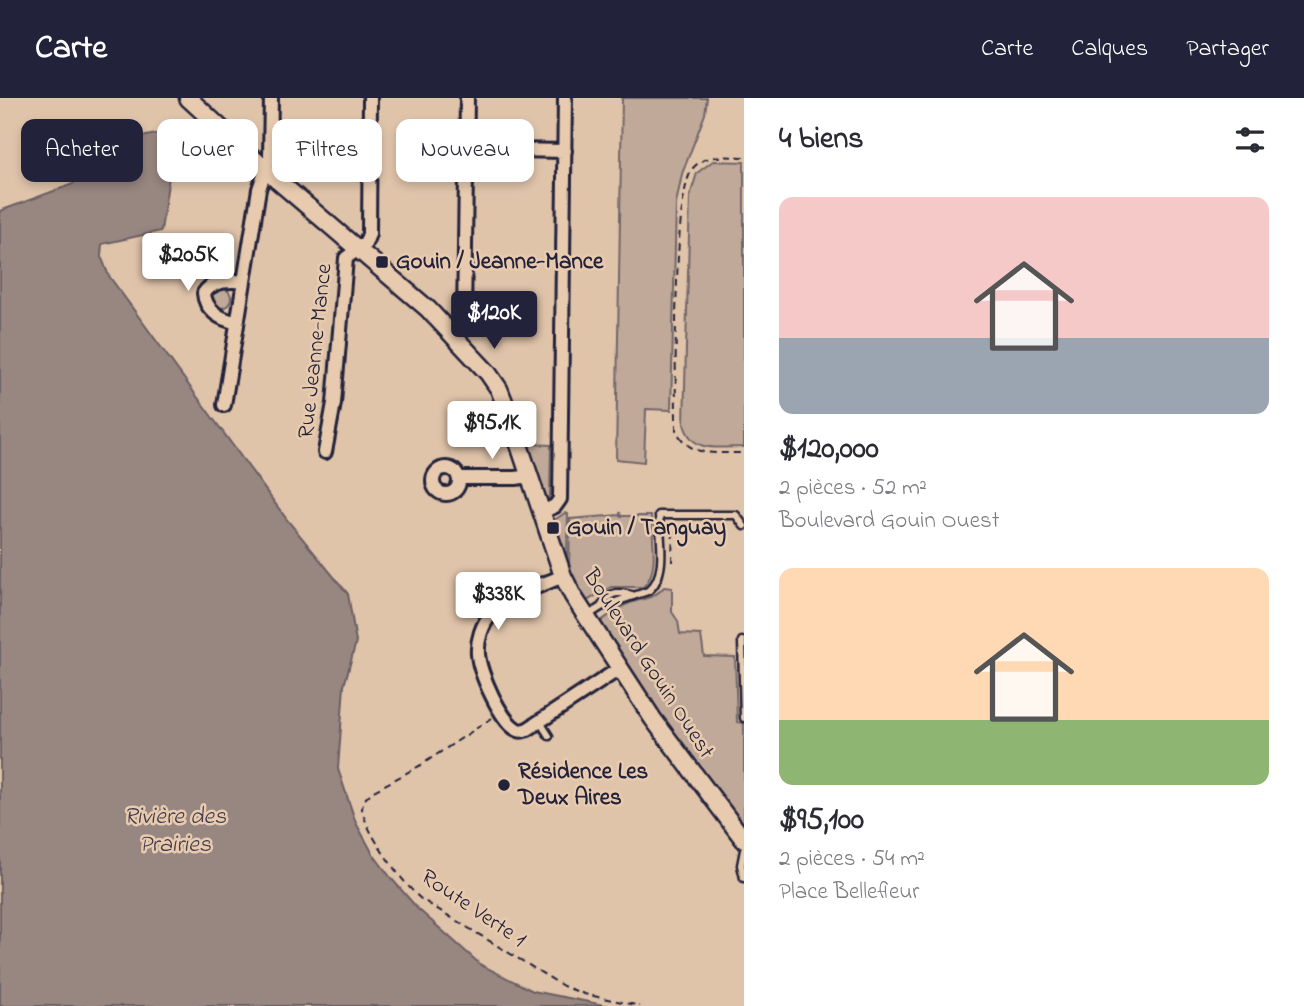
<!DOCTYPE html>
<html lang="fr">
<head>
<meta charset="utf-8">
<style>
  :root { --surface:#fff; --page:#f7f7f7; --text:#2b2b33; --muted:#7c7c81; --accent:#22223b }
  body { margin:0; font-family:"Indie Flower",sans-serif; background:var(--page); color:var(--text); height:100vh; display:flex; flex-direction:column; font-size:26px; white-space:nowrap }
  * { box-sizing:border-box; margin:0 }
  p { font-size:23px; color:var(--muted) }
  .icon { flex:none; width:38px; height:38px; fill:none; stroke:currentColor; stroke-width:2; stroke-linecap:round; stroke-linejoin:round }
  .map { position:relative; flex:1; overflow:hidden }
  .sheet { display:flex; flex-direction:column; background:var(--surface); width:560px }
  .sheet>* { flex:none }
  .banner { position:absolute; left:21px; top:21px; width:618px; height:63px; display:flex; gap:14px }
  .price { position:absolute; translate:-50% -60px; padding:0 16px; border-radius:7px; background:#fff; color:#222; font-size:23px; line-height:46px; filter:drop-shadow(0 2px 4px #0008) }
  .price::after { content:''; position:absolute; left:50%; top:42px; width:21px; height:16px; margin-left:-10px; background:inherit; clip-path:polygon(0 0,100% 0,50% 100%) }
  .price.active { background:var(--accent); color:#fff }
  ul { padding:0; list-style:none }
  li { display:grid; align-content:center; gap:14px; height:371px; padding:0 35px }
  li span { display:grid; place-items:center; height:217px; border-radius:14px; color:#555 }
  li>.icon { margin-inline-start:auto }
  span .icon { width:126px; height:126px; fill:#fffc; stroke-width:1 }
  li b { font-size:30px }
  h2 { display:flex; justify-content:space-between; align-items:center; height:84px; padding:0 35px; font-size:30px }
  .chip { padding:0 24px; border-radius:14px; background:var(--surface); box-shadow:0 4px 10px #0003; font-size:24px; line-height:63px }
  .chip.active { background:var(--accent); color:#fff }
  header { display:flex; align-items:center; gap:42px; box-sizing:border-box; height:98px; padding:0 35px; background:var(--accent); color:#fff }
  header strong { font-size:33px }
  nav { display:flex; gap:38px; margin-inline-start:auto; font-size:24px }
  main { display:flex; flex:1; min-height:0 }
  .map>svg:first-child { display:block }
  .green { fill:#c0a998; stroke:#71666a; stroke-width:2 }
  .water { fill:#988680; stroke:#695e64; stroke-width:2 }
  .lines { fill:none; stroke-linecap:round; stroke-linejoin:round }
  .lane-casing { stroke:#22223b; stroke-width:11 }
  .street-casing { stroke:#22223b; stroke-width:18 }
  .secondary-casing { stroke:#22223b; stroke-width:21 }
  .path { stroke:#22223b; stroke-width:2; stroke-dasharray:7 5; stroke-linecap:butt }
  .lane { stroke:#e8cbaf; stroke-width:6 }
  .street { stroke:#e8cbaf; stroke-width:12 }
  .secondary { stroke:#e8cbaf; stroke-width:16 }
  .poi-dot { fill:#22223b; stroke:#e8cbaf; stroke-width:2.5 }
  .labels { text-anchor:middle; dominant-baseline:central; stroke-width:5; stroke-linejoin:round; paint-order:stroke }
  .poi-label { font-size:23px; font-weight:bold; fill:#22223b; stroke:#e8cbaf; text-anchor:start }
  .street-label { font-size:23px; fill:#22223b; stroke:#e8cbaf }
  .water-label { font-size:24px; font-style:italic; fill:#403b4c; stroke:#e8cbaf }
</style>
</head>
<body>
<header>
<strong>Carte</strong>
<nav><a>Carte</a><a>Calques</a><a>Partager</a></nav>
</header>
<main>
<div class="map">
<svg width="744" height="908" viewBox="0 0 744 908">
  <rect width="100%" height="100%" fill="#e0c4aa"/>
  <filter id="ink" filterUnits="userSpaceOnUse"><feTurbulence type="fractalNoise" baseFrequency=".0143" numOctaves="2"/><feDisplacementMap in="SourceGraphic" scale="14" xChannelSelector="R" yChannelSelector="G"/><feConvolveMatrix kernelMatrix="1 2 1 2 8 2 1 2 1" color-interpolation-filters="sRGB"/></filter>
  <g filter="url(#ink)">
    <path class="green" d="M622 0H707L705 16 682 76 676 106 671 312 646 311 644 364 616 361Z
      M713 63 744 64V349C718 349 692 356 684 326L690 98 697 75Z
      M211 200a10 10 0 1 1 20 0a10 10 0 1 1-20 0Z
      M526 346 551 347 550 398 548 401 544 399Z
      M620 414 621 418H651C652 440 660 474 643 489H611L585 504 569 474 570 421 620 417Z
      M565 415 568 416 567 459 565 460 553 423Z
      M664 489 672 490V514L678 523 680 536 701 537 704 558 735 559 737 624 744 625V726L646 597 602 531 601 523C610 517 619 509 630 505 644 500 654 501 664 489Z"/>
    <path class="water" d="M170 33 172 58 161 133 102 146 101 158 109 178 288 423 348 496 356 544 344 588 338 671 356 725 373 756 391 780 418 811 481 867 533 893 609 908H0V113L73 86 83 74 142 39Z"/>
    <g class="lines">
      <g class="lane-casing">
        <path id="lane" d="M601 509C609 494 615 493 632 497
          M587 518 601 509 648 493C668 478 660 440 659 417H736L744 428
          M742 543 744 620
          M540 624 549 638
          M744 752 741 767 744 780"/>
      </g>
      <g class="street-casing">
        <path id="street" d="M466 51 565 53
          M236 224C221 222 205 212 204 195 213 182 230 182 244 184
          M456 238 462 232 464 223 467 0
          M224 307 259 91 270 59 271 0
          M325 354 334 305 346 160 365 146 369 136 370 0
          M433 383a13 13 0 1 1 26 0a13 13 0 1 1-26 0Z
          M460 380H516L529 378
          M542 414 555 408 560 401 565 0
          M563 478C543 487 504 499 491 516 482 527 477 542 478 556 479 573 501 625 518 632 522 634 524 632 528 631L619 571"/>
      </g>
      <g class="secondary-casing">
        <path id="secondary" d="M188 0 278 83 428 211 488 275 499 291 508 314 563 478 573 498 653 621 744 742"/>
      </g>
      <path class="path" d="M744 59C727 59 706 55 693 70 672 95 676 289 676 332 690 361 717 354 744 355
        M672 464 673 425
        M492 620 421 667 372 694 364 702 362 710C364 732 403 786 421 801L563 888 584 896 640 908"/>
      <use href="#lane" class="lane"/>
      <use href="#street" class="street"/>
      <use href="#secondary" class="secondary"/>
    </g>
  </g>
  <g class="poi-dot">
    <rect x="375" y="157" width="14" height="14" rx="3.5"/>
    <rect x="546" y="423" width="14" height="14" rx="3.5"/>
    <circle cx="504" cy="687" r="7"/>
  </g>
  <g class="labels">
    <g class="poi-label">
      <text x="396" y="164">Gouin / Jeanne-Mance</text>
      <text x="567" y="430">Gouin / Tanguay</text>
      <text x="518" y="674">Résidence Les<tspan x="518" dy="26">Deux Aires</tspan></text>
    </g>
    <g class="street-label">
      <text transform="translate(316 253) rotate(-84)">Rue Jeanne-Mance</text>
      <text transform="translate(648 566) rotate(57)">Boulevard Gouin Ouest</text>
      <text transform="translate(473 811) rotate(34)">Route Verte 1</text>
    </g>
    <g class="water-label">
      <text x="175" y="719">Rivière des<tspan x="175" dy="28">Prairies</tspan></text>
    </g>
  </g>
</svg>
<b class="price" style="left:188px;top:195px">$205K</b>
<b class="price active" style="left:494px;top:253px">$120K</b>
<b class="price" style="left:492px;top:363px">$95.1K</b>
<b class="price" style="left:498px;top:534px">$338K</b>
<div class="banner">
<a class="chip active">Acheter</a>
<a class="chip">Louer</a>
<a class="chip">Filtres</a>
<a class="chip">Nouveau</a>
</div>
</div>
<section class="sheet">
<h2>4 biens<svg class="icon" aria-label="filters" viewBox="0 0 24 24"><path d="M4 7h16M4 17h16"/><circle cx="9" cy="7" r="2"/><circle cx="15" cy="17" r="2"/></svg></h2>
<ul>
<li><span style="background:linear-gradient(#f6c9c9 65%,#9aa5b1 0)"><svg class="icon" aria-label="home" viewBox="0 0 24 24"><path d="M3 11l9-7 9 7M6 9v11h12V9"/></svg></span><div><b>$120,000</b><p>2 pièces · 52 m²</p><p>Boulevard Gouin Ouest</p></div></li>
<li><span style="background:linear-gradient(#ffd9b3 70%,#8fb573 0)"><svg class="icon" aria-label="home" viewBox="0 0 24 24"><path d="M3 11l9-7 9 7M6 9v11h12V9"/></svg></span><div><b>$95,100</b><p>2 pièces · 54 m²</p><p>Place Bellefleur</p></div></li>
</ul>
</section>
</main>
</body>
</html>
